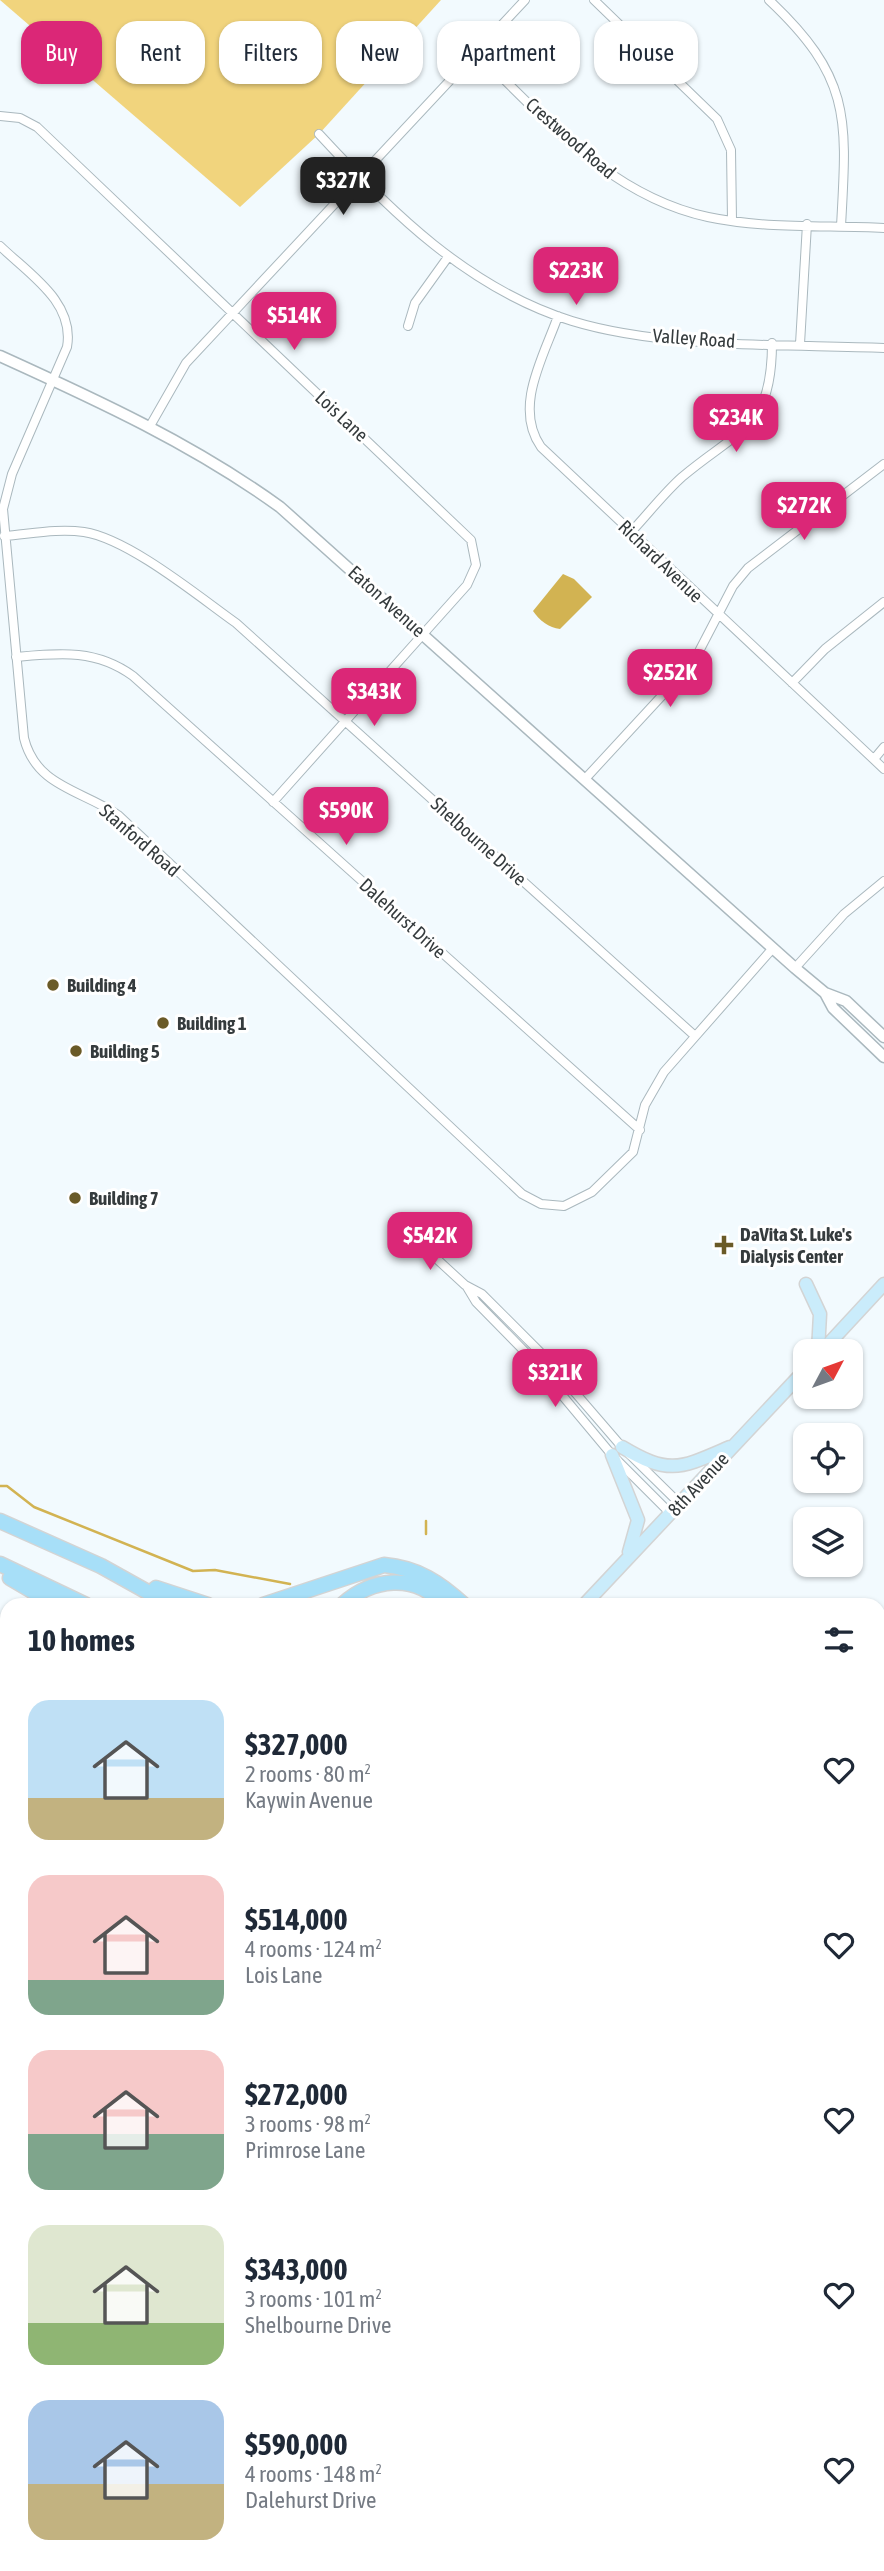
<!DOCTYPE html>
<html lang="en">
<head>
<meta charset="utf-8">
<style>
  :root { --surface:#fff; --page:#f2f2f3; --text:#1f2937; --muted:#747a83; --accent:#db2777 }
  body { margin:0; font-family:"Asap Condensed",sans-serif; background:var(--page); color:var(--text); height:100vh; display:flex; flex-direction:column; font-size:26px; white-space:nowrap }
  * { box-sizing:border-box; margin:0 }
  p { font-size:23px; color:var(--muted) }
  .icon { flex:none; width:38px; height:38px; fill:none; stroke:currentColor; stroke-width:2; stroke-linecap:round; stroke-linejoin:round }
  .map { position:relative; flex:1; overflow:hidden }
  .sheet { position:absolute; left:0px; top:1598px; width:886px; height:975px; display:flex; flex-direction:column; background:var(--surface); border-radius:21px 21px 0 0; box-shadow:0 2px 5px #0004 }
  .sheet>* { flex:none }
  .top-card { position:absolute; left:21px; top:21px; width:844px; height:63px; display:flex; gap:14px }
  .needle { width:46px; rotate:49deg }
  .controls { position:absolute; left:793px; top:1339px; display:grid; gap:14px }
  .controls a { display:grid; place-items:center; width:70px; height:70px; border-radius:14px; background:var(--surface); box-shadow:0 2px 5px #0004; font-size:35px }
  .price { position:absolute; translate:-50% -60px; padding:0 16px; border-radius:14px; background:var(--accent); color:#fff; font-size:23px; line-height:46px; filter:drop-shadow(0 2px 4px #0008) }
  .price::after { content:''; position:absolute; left:50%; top:42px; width:21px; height:16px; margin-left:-10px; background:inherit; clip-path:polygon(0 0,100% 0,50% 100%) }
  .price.selected { background:#222; color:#fff }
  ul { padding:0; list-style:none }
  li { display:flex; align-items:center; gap:21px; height:175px; padding:0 28px }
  li span { display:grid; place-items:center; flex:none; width:196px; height:140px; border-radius:21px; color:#555 }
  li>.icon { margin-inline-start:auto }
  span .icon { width:84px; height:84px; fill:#fffc; stroke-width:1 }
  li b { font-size:30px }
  h2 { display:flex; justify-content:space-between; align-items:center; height:84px; padding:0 28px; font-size:30px }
  .pill { padding:0 24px; border-radius:21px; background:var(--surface); box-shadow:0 2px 5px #0004; font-size:24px; line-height:63px }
  .pill.selected { background:var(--accent); color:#fff }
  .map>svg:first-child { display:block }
  .green { fill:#f1d47d }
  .water { fill:#d2b352 }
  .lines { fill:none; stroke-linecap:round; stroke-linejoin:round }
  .stream { stroke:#d2b352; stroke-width:2.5 }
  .river { stroke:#d2b352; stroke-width:18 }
  .street-casing { stroke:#aab8be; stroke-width:10 }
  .secondary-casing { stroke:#aab8be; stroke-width:13 }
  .primary-casing { stroke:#d3d4d4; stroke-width:15 }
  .highway-casing { stroke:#d3d4d4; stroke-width:17 }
  .street { stroke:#fff; stroke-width:8 }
  .secondary { stroke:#fff; stroke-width:10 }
  .primary { stroke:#caecfb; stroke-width:12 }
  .highway { stroke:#a7dff8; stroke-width:14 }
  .poi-dot { fill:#6a5a27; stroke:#fff; stroke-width:2.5 }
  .labels { text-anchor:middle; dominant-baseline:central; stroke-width:6; stroke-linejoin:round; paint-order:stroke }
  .street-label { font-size:19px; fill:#353b3d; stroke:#fff }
  .poi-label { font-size:19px; font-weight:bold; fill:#353b3d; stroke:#fff; text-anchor:start }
</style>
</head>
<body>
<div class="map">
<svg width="884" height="2571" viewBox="0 0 884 2571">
  <rect width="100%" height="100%" fill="#f2fafe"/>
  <path class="green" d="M0 0H441L319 134 240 207Z"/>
  <path class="water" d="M563 574 574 579 592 597 560 629C549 628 539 620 533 611Z"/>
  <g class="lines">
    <path class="stream" d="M0 1486H7L34 1507 193 1571 215 1570 290 1584
      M426 1534V1521
      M878 2309 884 2312"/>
    <path class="river" d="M878 2390 884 2379
      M878 2437 884 2483"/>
    <g class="street-casing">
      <path id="street" d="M594 0 717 119 731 150 732 220
        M769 0C852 78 847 119 841 226
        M476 52C545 118 610 196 708 217 764 229 827 225 884 228
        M0 116 20 118 37 127 471 540 476 565 467 585 273 802
        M319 134C390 211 469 289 572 321 663 349 788 344 884 348
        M0 246C29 274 75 302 67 347L12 474 3 509 24 738C36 787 82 790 118 815L522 1194 541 1204 564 1206 592 1192 633 1152 645 1105 664 1072 773 948
        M558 316C544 356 513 407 541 447L884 769
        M408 326 415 303 448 257
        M800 344 807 224
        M150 426 186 363 525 0
        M631 532C648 514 664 493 682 477 740 428 772 429 772 343
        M4 536C30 534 58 528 84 532 129 539 198 596 236 623L695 1036
        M16 657C60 653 96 649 133 676L640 1130
        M792 683 825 649 884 602
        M874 759 884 747
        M585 779 694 661 733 586 748 568 884 464
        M795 968 844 914 884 881
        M414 1238 465 1285 482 1294 540 1352 622 1447 680 1504
        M467 1287 476 1302 531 1358 612 1455 671 1514
        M0 1902 7 1911
        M0 1926 7 1920
        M0 2327 7 2321
        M0 2394 7 2403
        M0 2544 7 2539
        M142 2566 147 2571
        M214 2571 221 2566
        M478 2571 485 2566"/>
    </g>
    <g class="secondary-casing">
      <path id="secondary" d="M0 356C97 400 193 444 280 507L795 968 825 993 846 1001 884 1037
        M825 993 833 1008 884 1057
        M0 2129 7 2123"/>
    </g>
    <g class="primary-casing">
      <path id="primary" d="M806 1284 820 1314 818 1351
        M822 1351 884 1284
        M622 1447C670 1476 681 1468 730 1447
        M612 1455 638 1520 629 1552
        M584 1605 805 1370
        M0 2040 7 2048
        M438 2566 442 2571"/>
    </g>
    <g class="highway-casing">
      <path id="highway" d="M0 1521 101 1566 171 1605
        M0 1564 86 1605
        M10 1578 56 1605
        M156 1588 208 1605
        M263 1605 384 1565C418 1568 440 1583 464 1605
        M342 1605C372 1578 415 1572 444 1605
        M824 2566V2571
        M783 2571 784 2566
        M812 2571V2566"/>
    </g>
    <use href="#street" class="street"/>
    <use href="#secondary" class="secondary"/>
    <use href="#primary" class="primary"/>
    <use href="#highway" class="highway"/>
  </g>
  <g class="poi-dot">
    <circle cx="53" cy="985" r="7"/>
    <circle cx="163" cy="1023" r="7"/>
    <circle cx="76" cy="1051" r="7"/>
    <circle cx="75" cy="1198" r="7"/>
    <path d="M720.5 1234.5h7v7h7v7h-7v7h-7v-7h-7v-7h7z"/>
  </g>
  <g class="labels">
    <g class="street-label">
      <text transform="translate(571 138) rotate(41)">Crestwood Road</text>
      <text transform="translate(694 338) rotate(4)">Valley Road</text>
      <text transform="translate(342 416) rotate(43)">Lois Lane</text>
      <text transform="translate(661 561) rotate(44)">Richard Avenue</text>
      <text transform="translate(387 601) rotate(42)">Eaton Avenue</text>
      <text transform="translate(140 840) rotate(41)">Stanford Road</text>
      <text transform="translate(479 841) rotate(42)">Shelbourne Drive</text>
      <text transform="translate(403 918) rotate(42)">Dalehurst Drive</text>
      <text transform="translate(698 1484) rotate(-47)">8th Avenue</text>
    </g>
    <g class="poi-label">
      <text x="67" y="985">Building 4</text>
      <text x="177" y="1023">Building 1</text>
      <text x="90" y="1051">Building 5</text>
      <text x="89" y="1198">Building 7</text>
      <text x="740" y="1234">DaVita St. Luke's<tspan x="740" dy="22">Dialysis Center</tspan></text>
    </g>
  </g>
</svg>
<div class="controls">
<a><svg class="needle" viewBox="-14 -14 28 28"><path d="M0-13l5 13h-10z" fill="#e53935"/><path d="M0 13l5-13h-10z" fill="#747a83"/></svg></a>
<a><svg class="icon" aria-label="locate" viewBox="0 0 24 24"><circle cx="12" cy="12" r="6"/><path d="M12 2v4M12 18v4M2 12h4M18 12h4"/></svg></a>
<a><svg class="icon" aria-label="layers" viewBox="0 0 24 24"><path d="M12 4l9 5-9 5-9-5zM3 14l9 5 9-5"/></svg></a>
</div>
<b class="price selected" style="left:343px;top:217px">$327K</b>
<b class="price" style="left:576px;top:307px">$223K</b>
<b class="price" style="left:294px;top:352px">$514K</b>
<b class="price" style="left:736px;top:454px">$234K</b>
<b class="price" style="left:804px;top:542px">$272K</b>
<b class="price" style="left:670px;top:709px">$252K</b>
<b class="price" style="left:374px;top:728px">$343K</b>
<b class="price" style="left:346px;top:847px">$590K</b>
<b class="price" style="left:430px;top:1272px">$542K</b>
<b class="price" style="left:555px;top:1409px">$321K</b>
<div class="top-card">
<a class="pill selected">Buy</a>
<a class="pill">Rent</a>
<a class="pill">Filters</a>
<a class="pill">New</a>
<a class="pill">Apartment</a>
<a class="pill">House</a>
</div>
<section class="sheet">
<h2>10 homes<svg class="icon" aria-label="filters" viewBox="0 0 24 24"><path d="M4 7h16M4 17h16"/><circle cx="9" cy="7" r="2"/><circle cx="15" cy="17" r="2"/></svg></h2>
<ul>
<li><span style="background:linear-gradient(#bfe0f5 70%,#c2b280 0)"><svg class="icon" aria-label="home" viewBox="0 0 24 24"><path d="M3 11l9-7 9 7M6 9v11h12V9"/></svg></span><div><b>$327,000</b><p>2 rooms · 80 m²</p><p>Kaywin Avenue</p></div><svg class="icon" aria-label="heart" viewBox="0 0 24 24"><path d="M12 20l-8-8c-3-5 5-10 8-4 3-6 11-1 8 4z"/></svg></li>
<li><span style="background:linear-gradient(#f6c9c9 75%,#7fa58c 0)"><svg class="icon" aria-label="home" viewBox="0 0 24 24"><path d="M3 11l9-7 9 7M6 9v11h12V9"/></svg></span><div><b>$514,000</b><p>4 rooms · 124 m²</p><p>Lois Lane</p></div><svg class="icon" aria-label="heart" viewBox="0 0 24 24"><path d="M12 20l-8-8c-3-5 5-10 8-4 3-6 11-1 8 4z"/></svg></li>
<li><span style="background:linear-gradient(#f6c9c9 60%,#7fa58c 0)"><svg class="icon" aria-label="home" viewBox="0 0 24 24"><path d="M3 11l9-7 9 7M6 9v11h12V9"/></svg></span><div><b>$272,000</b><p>3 rooms · 98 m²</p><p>Primrose Lane</p></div><svg class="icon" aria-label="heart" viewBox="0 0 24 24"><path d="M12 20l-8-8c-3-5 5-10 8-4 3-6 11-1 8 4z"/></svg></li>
<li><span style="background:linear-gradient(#dfe7d0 70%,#8fb573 0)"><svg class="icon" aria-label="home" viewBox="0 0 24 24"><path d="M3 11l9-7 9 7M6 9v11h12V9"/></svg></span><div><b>$343,000</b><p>3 rooms · 101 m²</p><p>Shelbourne Drive</p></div><svg class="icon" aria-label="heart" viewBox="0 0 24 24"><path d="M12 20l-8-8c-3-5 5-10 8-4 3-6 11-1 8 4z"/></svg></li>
<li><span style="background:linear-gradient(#a9c7e8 60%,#c2b280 0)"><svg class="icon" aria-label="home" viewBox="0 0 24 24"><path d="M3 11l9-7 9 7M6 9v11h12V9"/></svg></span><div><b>$590,000</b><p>4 rooms · 148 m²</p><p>Dalehurst Drive</p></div><svg class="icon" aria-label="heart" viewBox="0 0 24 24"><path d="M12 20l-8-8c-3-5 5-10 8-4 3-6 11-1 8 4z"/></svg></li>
</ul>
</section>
</div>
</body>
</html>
